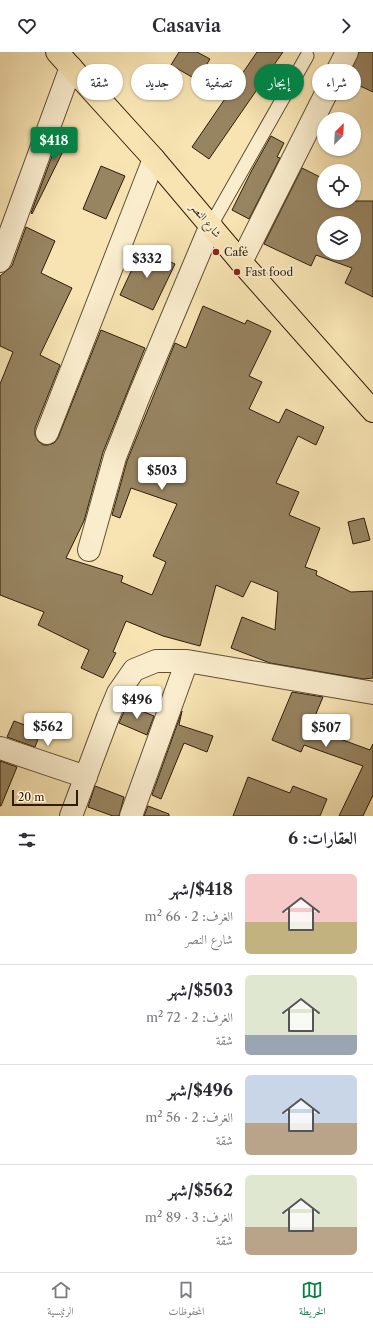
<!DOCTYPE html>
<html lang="ar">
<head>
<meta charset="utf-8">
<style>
  :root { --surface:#fff; --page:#f7f7f7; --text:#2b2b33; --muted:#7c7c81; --line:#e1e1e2; --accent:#0b8043 }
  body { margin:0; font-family:"Libre Caslon Text",Amiri,serif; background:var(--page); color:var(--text); direction:rtl; height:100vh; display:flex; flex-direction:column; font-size:15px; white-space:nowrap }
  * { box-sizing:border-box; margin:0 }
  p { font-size:13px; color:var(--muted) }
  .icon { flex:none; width:22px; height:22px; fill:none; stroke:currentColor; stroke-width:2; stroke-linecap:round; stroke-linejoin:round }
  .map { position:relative; height:764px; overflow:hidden; direction:ltr }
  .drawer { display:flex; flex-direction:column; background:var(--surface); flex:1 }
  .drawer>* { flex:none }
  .hud { position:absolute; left:12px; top:12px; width:349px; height:36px; direction:rtl; display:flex; gap:8px }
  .needle { width:26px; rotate:24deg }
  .buttons { position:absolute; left:317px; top:60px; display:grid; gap:8px }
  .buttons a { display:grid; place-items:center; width:44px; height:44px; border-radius:50%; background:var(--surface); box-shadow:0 1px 3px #0004; font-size:20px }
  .scale { position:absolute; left:12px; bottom:10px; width:66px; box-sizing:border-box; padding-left:4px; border:2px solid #2e1d09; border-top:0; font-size:11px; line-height:14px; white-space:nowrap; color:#2e1d09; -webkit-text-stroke:3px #faedce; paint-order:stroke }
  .price { position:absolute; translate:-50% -34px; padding:0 9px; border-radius:4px; background:#fff; color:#222; font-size:13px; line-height:26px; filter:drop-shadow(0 1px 2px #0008) }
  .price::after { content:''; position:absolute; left:50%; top:24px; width:12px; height:9px; margin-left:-6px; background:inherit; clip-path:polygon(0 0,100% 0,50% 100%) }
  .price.active { background:var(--accent); color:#fff }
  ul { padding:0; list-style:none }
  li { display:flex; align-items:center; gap:12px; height:100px; padding:0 16px }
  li+li { border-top:1px solid var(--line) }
  li span { display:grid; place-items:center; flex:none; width:112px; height:80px; border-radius:6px; color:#555 }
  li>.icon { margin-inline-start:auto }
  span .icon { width:48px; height:48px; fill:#fffc; stroke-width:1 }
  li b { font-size:17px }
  h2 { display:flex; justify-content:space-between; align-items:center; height:48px; padding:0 16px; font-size:17px }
  .tag { padding:0 14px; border-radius:18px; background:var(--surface); box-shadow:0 1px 3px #0004; font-size:14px; line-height:36px }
  .tag.active { background:var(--accent); color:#fff }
  header { display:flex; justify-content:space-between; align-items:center; height:52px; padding:0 16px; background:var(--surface); font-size:18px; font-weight:600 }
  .menu { display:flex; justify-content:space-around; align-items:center; height:56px; border-top:1px solid var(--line); background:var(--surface); font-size:11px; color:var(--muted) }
  .menu a { display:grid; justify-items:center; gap:2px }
  .menu .active { color:var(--accent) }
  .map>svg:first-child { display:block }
  .building { fill:#978461; stroke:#2e1d09; fill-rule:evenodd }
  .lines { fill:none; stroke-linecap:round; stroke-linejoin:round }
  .service-casing { stroke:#604f34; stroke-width:15 }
  .minor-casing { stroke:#604f34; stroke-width:24 }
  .primary-casing { stroke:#2e1d09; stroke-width:24 }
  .service { stroke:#faedce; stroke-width:13 }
  .minor { stroke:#faedce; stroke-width:22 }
  .primary { stroke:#f8e4b3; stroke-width:22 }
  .poi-dot { fill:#8f2418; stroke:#faedce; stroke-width:1.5 }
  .labels { text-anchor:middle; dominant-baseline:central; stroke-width:4; stroke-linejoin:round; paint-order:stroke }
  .street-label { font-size:11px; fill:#2e1d09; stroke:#faedce }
  .poi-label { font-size:11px; fill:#2e1d09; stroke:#faedce; text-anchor:start }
</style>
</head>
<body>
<header><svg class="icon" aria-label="forward" viewBox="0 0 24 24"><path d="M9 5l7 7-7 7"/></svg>Casavia<svg class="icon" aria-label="heart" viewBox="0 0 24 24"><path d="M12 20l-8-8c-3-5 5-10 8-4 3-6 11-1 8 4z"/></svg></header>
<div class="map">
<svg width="373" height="764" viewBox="0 0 373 764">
  <rect width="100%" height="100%" fill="#f8e4b3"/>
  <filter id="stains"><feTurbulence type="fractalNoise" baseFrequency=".005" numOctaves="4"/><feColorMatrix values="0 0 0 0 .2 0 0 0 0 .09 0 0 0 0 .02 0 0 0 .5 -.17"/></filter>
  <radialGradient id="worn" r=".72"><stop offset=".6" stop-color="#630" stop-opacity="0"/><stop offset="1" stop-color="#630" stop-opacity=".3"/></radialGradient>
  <path class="building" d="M179 0H197L210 7 197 28 171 13Z
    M257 0H283L209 107 192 95Z
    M359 0H373V40L347 28Z
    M62 77 72 81 32 162 31 161Z
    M271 84 284 91 277 105 280 106 249 167 232 158 252 118Z
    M101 114 125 124 106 167 83 157Z
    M302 116 324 127V149H373V245L345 231 352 216 316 203 311 214 264 192ZM324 171H354V201H324Z
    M26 175 55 189 41 221 72 236 40 303 60 313 35 376V383L38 389 43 393H48L54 391 58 386 101 278 145 296 103 400 84 469 66 506 123 524 121 530 152 543 166 510 153 504 177 452 131 436 120 466 112 463 127 409 175 291 186 296 203 254 245 272 247 268 271 279 249 324 262 330 249 357 279 371 286 357 324 375 316 393 298 384 276 431 299 440 289 463 320 476 305 515 317 519 316 523 351 540 373 539V626L363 627 270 611 231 596 242 565 275 578 278 540 251 529 243 545 216 533 200 594 163 584 126 569 113 600 116 601 103 626 81 616 89 598 38 573 44 560 0 543V332L13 300 0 294V224L12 214Z
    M142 196 175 212 153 258 120 243Z
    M364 466 370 488 353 492 348 470Z
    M292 640 323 645 310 676 370 698 373 692V743L363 764H339L363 714 304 693 301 700 272 688Z
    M127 653 154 664 147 683 119 671Z
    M182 659 179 673 213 684 207 700 184 691 161 747 152 743Z
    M14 669 41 679 35 695 7 685Z
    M0 709 17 715 1 754H0Z
    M248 725 290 741 293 734 327 747 320 764H233Z
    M95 734 124 745 119 764H113L88 755Z
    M148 754 169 762V764H144Z"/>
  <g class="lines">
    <g class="service-casing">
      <path id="service" d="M211 173 307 4"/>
    </g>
    <g class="minor-casing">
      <path id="minor" d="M0 209 71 15
        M241 210 347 0
        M47 381 154 107
        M89 498 115 405 139 344 211 173
        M0 696 86 725
        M71 764 108 665 118 641 134 618 156 609H187L373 641
        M131 764 187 609"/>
    </g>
    <g class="primary-casing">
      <path id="primary" d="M57 0 154 107 241 210 373 359"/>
    </g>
    <use href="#service" class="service"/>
    <use href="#minor" class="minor"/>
    <use href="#primary" class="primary"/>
  </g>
  <g class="poi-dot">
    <circle cx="216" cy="200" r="4"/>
    <circle cx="237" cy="220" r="4"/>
  </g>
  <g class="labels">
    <g class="street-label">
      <text transform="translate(206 168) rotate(50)">شارع النصر</text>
    </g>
    <g class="poi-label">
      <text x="224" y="200">Café</text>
      <text x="245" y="220">Fast food</text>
    </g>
  </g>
  <rect width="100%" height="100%" filter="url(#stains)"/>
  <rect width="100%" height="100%" fill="url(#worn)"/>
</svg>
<div class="buttons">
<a><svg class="needle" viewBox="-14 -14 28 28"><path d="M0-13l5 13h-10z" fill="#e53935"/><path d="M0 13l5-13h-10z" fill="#7c7c81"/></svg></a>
<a><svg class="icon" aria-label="locate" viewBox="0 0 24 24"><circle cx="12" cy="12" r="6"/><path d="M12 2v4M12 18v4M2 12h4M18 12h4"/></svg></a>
<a><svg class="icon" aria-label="layers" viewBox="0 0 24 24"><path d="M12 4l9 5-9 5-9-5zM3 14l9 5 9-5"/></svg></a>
</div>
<div class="scale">20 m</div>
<b class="price active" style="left:54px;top:109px">$418</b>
<b class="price" style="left:147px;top:227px">$332</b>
<b class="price" style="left:162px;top:439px">$503</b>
<b class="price" style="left:137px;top:668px">$496</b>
<b class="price" style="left:48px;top:695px">$562</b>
<b class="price" style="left:326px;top:696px">$507</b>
<div class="hud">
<a class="tag">شراء</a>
<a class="tag active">إيجار</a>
<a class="tag">تصفية</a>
<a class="tag">جديد</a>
<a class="tag">شقة</a>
</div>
</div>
<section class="drawer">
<h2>العقارات: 6<svg class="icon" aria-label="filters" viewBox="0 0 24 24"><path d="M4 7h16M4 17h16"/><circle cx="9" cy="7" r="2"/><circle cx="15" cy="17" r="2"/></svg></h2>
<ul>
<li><span style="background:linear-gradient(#f6c9c9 60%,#c2b280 0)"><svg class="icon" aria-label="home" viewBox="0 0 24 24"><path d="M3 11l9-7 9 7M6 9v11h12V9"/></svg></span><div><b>$418/شهر</b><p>الغرف: 2 · 66 m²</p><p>شارع النصر</p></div></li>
<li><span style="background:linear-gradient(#dfe7d0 75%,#9aa5b1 0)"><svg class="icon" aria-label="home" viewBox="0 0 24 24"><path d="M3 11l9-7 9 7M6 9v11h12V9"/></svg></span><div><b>$503/شهر</b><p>الغرف: 2 · 72 m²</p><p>شقة</p></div></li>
<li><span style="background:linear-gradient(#c9d6e8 60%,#b9a48a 0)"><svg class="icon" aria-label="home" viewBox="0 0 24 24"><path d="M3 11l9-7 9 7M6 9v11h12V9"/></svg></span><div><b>$496/شهر</b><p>الغرف: 2 · 56 m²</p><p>شقة</p></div></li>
<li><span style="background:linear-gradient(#dfe7d0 65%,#b9a48a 0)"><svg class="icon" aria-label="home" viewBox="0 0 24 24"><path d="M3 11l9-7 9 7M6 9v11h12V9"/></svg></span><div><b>$562/شهر</b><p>الغرف: 3 · 89 m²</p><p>شقة</p></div></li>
</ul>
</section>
<nav class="menu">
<a class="active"><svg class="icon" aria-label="map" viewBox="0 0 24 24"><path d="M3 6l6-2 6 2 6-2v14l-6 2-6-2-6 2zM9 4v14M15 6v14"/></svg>الخريطة</a>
<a><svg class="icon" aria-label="saved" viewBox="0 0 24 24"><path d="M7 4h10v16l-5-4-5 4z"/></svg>المحفوظات</a>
<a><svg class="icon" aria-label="home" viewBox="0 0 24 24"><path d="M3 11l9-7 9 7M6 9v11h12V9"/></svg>الرئيسية</a>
</nav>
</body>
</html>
